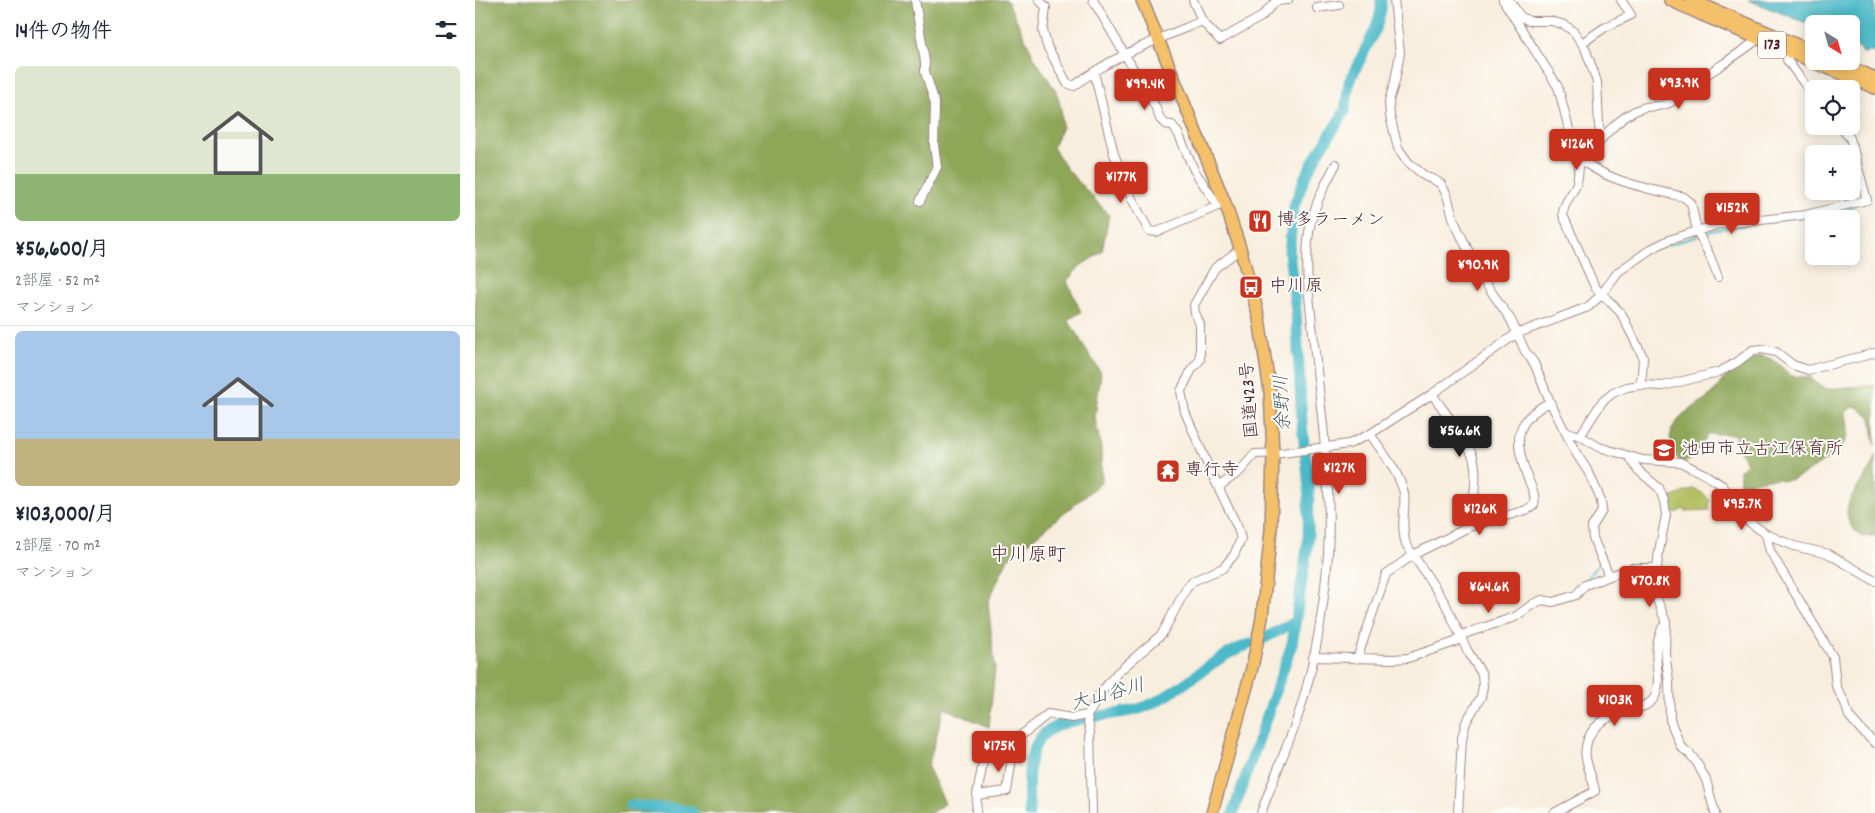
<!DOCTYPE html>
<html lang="ja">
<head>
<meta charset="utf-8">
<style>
  :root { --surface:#fff; --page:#f2f2f3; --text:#1f2937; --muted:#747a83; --line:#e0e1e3; --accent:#c8321e }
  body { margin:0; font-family:Dekko,"Klee One",sans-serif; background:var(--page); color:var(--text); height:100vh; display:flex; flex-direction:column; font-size:19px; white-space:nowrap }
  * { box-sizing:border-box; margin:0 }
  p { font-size:16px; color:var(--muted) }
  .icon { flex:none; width:28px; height:28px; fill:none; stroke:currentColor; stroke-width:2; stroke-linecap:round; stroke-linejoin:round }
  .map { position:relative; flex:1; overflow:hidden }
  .details { display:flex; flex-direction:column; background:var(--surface); width:475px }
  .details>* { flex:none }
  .needle { width:32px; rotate:143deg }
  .controls { position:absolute; left:1330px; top:15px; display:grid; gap:10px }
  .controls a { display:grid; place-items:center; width:55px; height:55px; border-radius:8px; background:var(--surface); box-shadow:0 2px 12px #0003; font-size:25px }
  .price { position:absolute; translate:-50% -42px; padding:0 11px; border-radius:5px; background:var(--accent); color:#fff; font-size:16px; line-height:32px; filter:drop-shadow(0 1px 2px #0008) }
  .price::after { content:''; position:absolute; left:50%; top:30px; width:15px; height:11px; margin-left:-8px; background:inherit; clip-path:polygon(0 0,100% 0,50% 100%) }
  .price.selected { background:#222; color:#fff }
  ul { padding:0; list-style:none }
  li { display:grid; align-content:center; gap:10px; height:265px; padding:0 15px }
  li+li { border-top:1px solid var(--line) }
  li span { display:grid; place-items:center; height:155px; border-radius:8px; color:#555 }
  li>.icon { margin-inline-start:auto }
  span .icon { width:90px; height:90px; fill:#fffc; stroke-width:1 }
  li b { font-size:21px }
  h2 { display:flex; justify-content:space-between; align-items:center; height:60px; padding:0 15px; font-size:21px }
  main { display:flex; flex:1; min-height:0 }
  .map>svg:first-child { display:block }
  .green { fill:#b2c062; stroke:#7e7046 }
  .forest { fill:#8da658; stroke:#6c6242 }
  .water { fill:#4cb9c8; stroke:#4b6c7a }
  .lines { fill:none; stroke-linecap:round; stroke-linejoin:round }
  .stream { stroke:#4cb9c8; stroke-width:2 }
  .river { stroke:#4cb9c8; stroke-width:11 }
  .minor-casing { stroke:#a18684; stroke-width:10 }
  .highway-casing { stroke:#a18684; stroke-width:14 }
  .minor { stroke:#fff; stroke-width:8 }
  .highway { stroke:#f4c16a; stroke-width:11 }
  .labels { text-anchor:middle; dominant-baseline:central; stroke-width:4; stroke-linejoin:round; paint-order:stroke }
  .shield { fill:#fdfcf7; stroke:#806168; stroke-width:1 }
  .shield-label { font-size:16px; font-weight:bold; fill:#4a1f2b }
  .poi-label { font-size:18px; fill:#4a1f2b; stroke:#fdfcf7; text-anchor:start }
  .street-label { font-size:18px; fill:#4a1f2b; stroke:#fdfcf7 }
  .water-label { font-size:19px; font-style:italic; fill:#4b5d6a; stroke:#fdfcf7 }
  .neighbourhood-label { font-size:19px; fill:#4a1f2b; stroke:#fdfcf7 }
</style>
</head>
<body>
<main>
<section class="details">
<h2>14件の物件<svg class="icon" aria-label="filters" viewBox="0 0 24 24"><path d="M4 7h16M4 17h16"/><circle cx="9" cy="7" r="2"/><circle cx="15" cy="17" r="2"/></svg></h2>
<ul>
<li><span style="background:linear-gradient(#dfe7d0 70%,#8fb573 0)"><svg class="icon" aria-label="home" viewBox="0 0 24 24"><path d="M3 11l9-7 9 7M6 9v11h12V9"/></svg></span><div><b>¥56,600/月</b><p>2部屋 · 52 m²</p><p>マンション</p></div></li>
<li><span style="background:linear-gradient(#a9c7e8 70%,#c2b280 0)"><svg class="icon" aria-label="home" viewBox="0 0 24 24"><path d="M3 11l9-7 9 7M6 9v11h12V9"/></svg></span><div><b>¥103,000/月</b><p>2部屋 · 70 m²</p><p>マンション</p></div></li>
</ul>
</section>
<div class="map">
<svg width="1400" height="813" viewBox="0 0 1400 813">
  <rect width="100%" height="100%" fill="#fdfcf7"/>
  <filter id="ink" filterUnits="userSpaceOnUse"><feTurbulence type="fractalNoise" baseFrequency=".02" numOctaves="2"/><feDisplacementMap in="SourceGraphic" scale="10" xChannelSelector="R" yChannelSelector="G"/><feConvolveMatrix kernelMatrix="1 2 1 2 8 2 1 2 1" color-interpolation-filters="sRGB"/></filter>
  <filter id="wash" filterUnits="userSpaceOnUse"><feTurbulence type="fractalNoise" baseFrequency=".0096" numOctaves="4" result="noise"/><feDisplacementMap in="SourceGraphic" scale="20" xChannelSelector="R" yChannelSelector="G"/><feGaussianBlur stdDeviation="1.12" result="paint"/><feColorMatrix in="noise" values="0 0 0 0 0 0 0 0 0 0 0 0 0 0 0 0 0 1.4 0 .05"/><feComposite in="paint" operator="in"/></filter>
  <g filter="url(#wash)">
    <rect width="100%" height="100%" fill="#f8eede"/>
    <path class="green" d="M1219 488 1230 495 1235 501 1233 504 1234 510 1211 511 1208 509 1203 512H1197L1193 499Z"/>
    <path class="forest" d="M0 0H532L560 59 581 91 586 108 587 127 578 147 592 169 634 215 627 252 605 266 592 281 606 312 593 320 626 373 620 417 626 448 627 482 533 559 513 602 520 668 514 727 469 708 453 767 470 803 456 813H0Z
      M1286 355 1299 360 1316 376 1335 377 1349 389 1400 385V445L1396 418 1382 407H1377L1371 413C1372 422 1375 432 1371 440 1364 453 1329 477 1314 480 1310 481 1307 480 1303 479 1291 478 1276 482 1265 486V470L1272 463 1265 452 1259 434H1233C1226 447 1223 462 1205 462 1199 453 1193 445 1196 433 1199 416 1229 402 1240 391 1243 388 1244 384 1247 381 1257 372 1272 359 1286 355Z
      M1400 455V536L1386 537C1382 532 1376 527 1374 522 1364 497 1397 477 1400 455Z"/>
    <path class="water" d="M1273 0H1400V52L1387 53 1384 48 1378 47 1376 49V24H1339V26Z"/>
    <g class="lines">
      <path class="stream" d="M1356 213 1378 207
        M1228 234 1243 229 1269 226
        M1189 246 1223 236
        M1117 308 1128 298
        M1057 368 1070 401
        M1108 583 1125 562
        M1087 596 1101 590"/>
      <path class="river" d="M788 639 820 622
        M155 805 216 811 218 813
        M554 813C554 791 550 761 563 741 580 714 638 718 667 708 707 693 734 658 775 644
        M758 813 817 644 833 542 834 487 827 424 821 311 814 252 819 206 830 177 842 155 870 111 874 82 901 28 906 10V0"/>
    </g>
  </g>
  <g filter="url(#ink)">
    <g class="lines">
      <g class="minor-casing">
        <path id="minor" d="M440 0 450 62V72L460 103 459 146 462 167 445 201
          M564 0 571 7 568 31 572 46 592 83 599 86C637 56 684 39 727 21
          M618 0 680 106 685 119 690 124 697 125 703 133 719 170 743 206
          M718 0 727 21 745 40 786 17 801 1 813 0
          M919 0 925 53 920 81 914 101 915 116 923 148 933 162 951 177 958 179 966 184 972 195 979 221 992 248 1011 284 1036 320 1050 351 1059 363 1075 402 1101 453 1114 473 1126 500 1127 511 1117 527 1118 538 1134 576
          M1028 0 1083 87 1100 152C1119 179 1178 190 1209 197L1216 203 1222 231 1234 254 1243 277
          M1034 0 1045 16 1054 21H1076L1090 25 1099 32 1110 48 1122 82 1124 127 1127 138
          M842 8 864 5
          M1107 43 1129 28 1156 15 1146 0
          M1315 48 1312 60 1339 97
          M619 72 639 154 657 199 674 231 682 232 750 203
          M1105 160C1103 168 1104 179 1101 185 1097 196 1088 202 1088 215L1120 287 1146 313 1168 357 1167 375 1165 385
          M1111 163C1119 143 1146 115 1167 108 1177 105 1186 108 1196 102 1205 96 1212 88 1220 83 1241 68 1263 55 1283 39
          M957 394C970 413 990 436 998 457 1004 476 997 508 994 527
          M1092 432 1105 436 1124 447 1154 456 1163 470 1184 488 1189 501 1191 515 1184 551 1179 592 1191 622 1190 653 1194 681 1195 720 1206 747 1215 754 1222 763 1231 780 1240 813
          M895 434C906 450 925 474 929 493 931 510 925 526 931 544L970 603 992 650 1007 674 1008 686 1006 697 991 722 987 738 983 813
          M1105 436 1127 402 1138 393 1152 387 1165 385 1188 386 1244 372 1261 363 1278 350 1287 349 1301 352 1318 365 1333 370 1400 353
          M1154 456 1168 460 1205 462 1231 475 1248 486 1270 519 1291 534 1319 546 1354 554 1400 581
          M744 489 746 485 765 471 780 454 807 453 874 444 895 434 957 394 1041 334 1113 307 1126 295 1143 272 1176 249 1194 240 1241 225 1330 215 1392 200 1375 138 1364 126
          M1291 534 1295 551 1358 657 1361 686 1370 703 1374 716 1387 731 1400 743
          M838 657 918 659 933 658 980 642 989 634 1040 617 1058 604 1067 600 1078 602 1101 595 1110 585 1157 568H1182
          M882 659 911 574 938 555 994 527 1051 510 1059 505C1061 496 1057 488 1053 479 1040 442 1036 422 1075 402
          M612 715 615 732 617 813
          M502 795 532 791 539 745
          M501 813 502 795 511 746 539 745 544 737 573 714 597 718 612 715 616 710 624 695 642 673 687 634 711 589 718 581 748 568 759 555 766 539 763 528 734 468 710 412 706 391 717 369 725 360V324L720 313 719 305 740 268 760 253 766 251
          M786 813C797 783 809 754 820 725 839 671 849 611 853 554 857 487 846 410 839 343 836 310 830 275 833 241 835 213 848 188 861 164
          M1079 813 1120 791C1118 780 1113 769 1111 758 1110 753 1111 745 1113 739 1127 705 1172 716 1180 696 1187 680 1179 662 1182 647 1182 641 1186 634 1187 628"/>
      </g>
      <g class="highway-casing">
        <path id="highway" d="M667 0 750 203 766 251 784 318 795 392 798 454 796 530 787 618 777 668 737 813
          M1195 0 1225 14 1400 88
          M1216 0 1339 52
          M1361 61 1400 78"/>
      </g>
      <use href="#minor" class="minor"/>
      <use href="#highway" class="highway"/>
    </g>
  </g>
  <defs>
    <g id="restaurant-square" transform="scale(1.25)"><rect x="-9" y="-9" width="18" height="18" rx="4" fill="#c8321e" stroke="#fdfcf7"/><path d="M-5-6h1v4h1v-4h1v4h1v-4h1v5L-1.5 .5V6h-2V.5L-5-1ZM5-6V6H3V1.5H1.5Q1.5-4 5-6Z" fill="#fff"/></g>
    <g id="bus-square" transform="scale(1.25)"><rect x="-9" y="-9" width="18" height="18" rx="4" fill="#c8321e" stroke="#fdfcf7"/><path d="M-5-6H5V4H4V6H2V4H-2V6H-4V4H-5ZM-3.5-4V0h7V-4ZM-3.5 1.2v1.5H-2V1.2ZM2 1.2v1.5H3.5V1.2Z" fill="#fff"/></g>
    <g id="school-square" transform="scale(1.25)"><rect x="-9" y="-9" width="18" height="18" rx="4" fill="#c8321e" stroke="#fdfcf7"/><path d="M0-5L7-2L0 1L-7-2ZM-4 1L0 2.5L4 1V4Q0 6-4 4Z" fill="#fff"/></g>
    <g id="temple-square" transform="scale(1.25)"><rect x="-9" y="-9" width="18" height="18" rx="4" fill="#c8321e" stroke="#fdfcf7"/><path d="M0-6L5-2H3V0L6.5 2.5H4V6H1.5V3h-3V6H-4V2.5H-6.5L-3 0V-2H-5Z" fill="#fff"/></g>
  </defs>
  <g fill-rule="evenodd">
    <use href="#restaurant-square" x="785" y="221"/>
    <use href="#bus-square" x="776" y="287"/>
    <use href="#school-square" x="1189" y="450"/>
    <use href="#temple-square" x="693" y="471"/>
  </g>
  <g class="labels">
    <rect class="shield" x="1283" y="31.5" width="28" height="27" rx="4"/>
    <g class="shield-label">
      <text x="1297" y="45">173</text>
    </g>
    <g class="poi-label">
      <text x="802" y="221">博多ラーメン</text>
      <text x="794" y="287">中川原</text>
      <text x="1206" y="450">池田市立古江保育所</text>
      <text x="710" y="471">専行寺</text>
    </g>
    <g class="street-label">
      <text transform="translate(776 400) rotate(-94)">国道423号</text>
    </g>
    <g class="water-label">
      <text transform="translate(809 403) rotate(-93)">余野川</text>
      <text transform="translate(633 696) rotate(-15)">大山谷川</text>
    </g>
    <g class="neighbourhood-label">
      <text x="553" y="556">中川原町</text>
    </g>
  </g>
</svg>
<div class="controls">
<a><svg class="needle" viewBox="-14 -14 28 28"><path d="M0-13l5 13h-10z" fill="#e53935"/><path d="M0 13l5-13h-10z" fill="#747a83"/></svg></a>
<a><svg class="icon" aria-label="locate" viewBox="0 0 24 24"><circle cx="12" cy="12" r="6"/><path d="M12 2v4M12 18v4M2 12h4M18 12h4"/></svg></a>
<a>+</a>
<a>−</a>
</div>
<b class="price" style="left:1204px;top:110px">¥93.9K</b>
<b class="price" style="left:670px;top:111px">¥99.4K</b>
<b class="price" style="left:1102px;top:171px">¥126K</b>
<b class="price" style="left:646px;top:204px">¥177K</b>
<b class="price" style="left:1257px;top:235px">¥152K</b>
<b class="price" style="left:1003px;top:292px">¥90.9K</b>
<b class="price selected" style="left:985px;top:458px">¥56.6K</b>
<b class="price" style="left:864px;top:495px">¥127K</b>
<b class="price" style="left:1267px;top:531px">¥95.7K</b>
<b class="price" style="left:1005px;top:536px">¥126K</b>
<b class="price" style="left:1175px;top:608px">¥70.8K</b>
<b class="price" style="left:1014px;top:614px">¥64.6K</b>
<b class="price" style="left:1140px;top:727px">¥103K</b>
<b class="price" style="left:524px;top:773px">¥175K</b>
</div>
</main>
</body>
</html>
